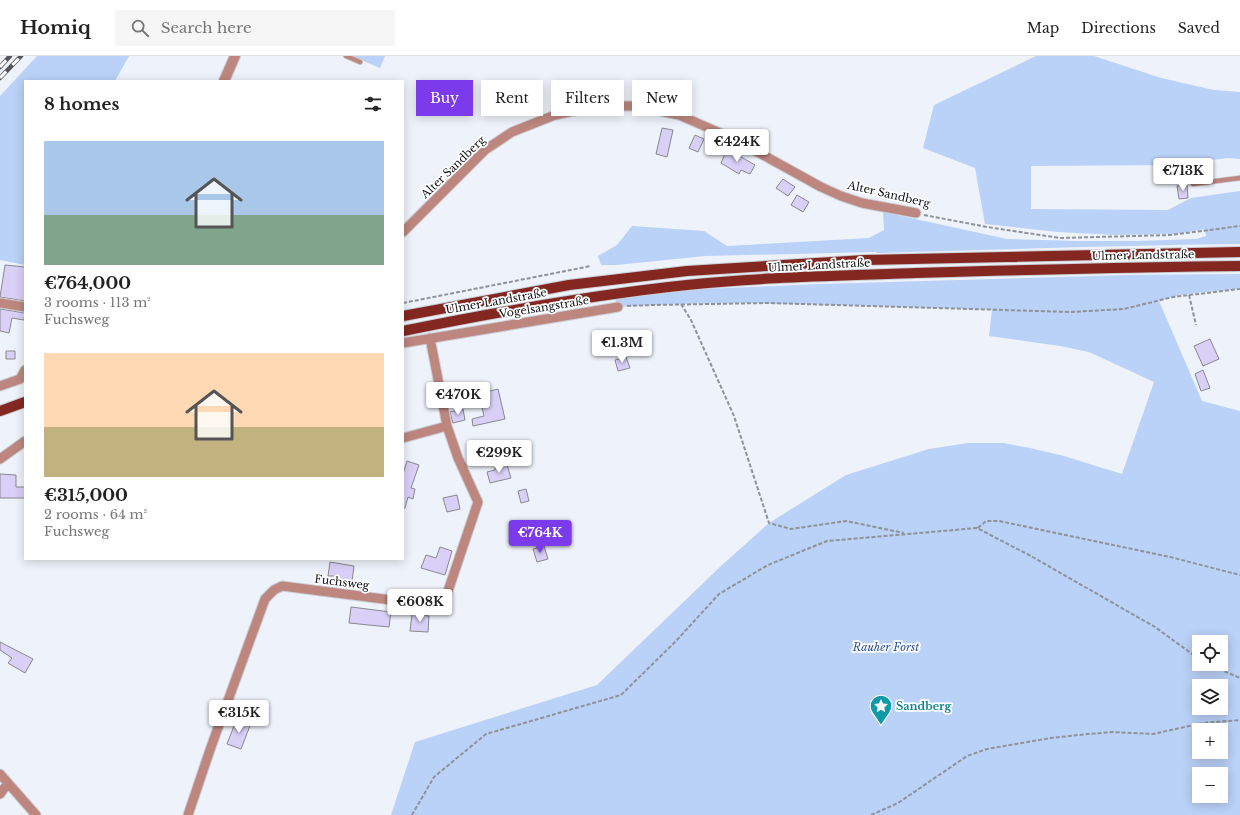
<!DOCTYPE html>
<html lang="en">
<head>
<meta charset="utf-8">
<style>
  :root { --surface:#fff; --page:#f6f6f6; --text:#222; --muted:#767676; --line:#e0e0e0; --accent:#7c3aed }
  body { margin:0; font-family:"Libre Baskerville",serif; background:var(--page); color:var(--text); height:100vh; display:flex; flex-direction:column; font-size:15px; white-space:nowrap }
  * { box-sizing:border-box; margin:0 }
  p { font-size:13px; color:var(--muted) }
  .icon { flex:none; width:22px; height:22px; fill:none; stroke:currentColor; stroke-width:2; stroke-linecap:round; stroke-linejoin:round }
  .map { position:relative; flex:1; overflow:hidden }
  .sheet { position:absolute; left:24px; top:24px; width:380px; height:480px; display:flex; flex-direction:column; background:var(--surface); border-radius:0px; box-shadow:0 2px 10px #0003 }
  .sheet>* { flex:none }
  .guide { position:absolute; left:416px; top:24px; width:380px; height:36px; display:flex; gap:8px }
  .tools { position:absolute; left:1192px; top:579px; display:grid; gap:8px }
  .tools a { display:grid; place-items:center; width:36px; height:36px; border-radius:0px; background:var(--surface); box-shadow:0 2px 10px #0003; font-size:20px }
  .price { position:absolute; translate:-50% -34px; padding:0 9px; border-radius:4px; background:#fff; color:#222; font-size:13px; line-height:26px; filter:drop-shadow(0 1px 2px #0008) }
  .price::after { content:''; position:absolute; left:50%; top:24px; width:12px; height:9px; margin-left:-6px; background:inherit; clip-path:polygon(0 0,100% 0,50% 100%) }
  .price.active { background:var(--accent); color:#fff }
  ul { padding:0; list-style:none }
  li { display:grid; align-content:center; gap:8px; height:212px; padding:0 20px }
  li span { display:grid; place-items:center; height:124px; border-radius:0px; color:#555 }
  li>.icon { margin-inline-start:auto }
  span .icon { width:72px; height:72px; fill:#fffc; stroke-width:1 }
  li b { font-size:17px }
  h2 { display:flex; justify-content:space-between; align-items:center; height:48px; padding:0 20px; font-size:17px }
  .tag { padding:0 14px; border-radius:0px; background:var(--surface); box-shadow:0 2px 10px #0003; font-size:14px; line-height:36px }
  .tag.active { background:var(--accent); color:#fff }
  header { display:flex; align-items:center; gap:24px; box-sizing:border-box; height:56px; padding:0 20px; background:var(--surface); border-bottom:1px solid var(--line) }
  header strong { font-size:19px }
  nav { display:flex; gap:22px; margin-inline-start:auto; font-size:14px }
  .search { width:280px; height:36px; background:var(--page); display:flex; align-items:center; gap:10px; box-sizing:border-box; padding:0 14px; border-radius:0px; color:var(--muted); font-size:15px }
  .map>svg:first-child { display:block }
  .green { fill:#bad1f8; fill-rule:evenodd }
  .building { fill:#d9d0f7; stroke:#8a888f }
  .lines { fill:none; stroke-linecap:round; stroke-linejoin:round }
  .service-casing { stroke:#cbced6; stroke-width:6 }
  .minor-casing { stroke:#cbced6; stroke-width:11 }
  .tertiary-casing { stroke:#cbced6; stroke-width:12 }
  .primary-casing { stroke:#cbced6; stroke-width:12 }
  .path { stroke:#8f9297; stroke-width:2; stroke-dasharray:4 2; stroke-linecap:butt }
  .service { stroke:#bd877f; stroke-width:4.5 }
  .minor { stroke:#bd877f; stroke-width:9 }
  .tertiary { stroke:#bd877f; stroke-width:10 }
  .primary { stroke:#842720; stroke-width:10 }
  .rail-casing { stroke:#54565a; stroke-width:4.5 }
  .rail { stroke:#fff; stroke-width:3; stroke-dasharray:9; stroke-linecap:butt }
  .labels { text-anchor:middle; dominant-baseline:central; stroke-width:3.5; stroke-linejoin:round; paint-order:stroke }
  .street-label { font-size:11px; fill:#131417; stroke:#fff }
  .park-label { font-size:11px; font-style:italic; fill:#295195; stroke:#fff }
  .culture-label { font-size:11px; font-weight:bold; fill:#0d838f; stroke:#fff; text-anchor:start }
</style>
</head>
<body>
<header>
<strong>Homiq</strong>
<div class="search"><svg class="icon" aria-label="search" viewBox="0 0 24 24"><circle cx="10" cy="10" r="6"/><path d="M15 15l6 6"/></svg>Search here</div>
<nav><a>Map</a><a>Directions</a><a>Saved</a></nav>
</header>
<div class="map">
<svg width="1240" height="759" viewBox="0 0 1240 759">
  <rect width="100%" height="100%" fill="#eef2fa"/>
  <path class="green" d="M37 0H129L115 25H25V209L0 204V40Z
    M352 0H385L380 12Z
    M1036 0H1094L1161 22 1214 34 1240 36V103L1227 102 1177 109 1031 110V153L1168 154 1191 142 1240 135V188C1119 189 998 194 877 197L876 196 705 200 617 209H601L598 200 617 189 632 170 704 175 727 190 869 182 884 174 883 156 1007 183 1077 185H1137L1196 183 1206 180 1205 173 1175 178 1115 179 1058 176 985 168 975 112 923 92 934 49Z
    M1240 218V233C1213 236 1184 236 1159 245L1202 345 1240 355V759H391L415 686 597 629 721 510 769 467 846 419 929 393 968 387H1003L1030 392 1064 400 1122 418 1154 326 1089 296 1060 290 989 280 992 254C867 250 742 243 618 251L615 243 703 233 821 228 1128 219ZM1199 586H1221V608H1199ZM1199 630H1221V652H1199ZM1199 674H1221V696H1199ZM1199 718H1221V740H1199Z"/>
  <path class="building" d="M662 72 673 74 667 101 656 98Z
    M695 79 704 83 698 96 689 92Z
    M727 93 755 109 750 118 741 114 739 118 721 107Z
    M783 123 795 131 788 140 776 132Z
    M1187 129 1188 142 1179 143 1177 130Z
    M797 139 809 146 803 156 791 149Z
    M5 209 25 211V245L0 241Z
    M0 253 25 257 24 264 12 262 9 277 0 275Z
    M1210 283 1219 303 1203 310 1194 290Z
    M6 295H15V303H6Z
    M626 301 630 312 618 315 615 304Z
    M1203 314 1210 332 1201 335 1195 318Z
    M498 333 505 363 473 370 472 363 484 360 479 338Z
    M463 353 465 364 453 367 450 356Z
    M407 405 419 409 411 432 415 433 413 443 408 441 405 452H403V418Z
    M507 409 511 422 490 427 487 416 495 414V412Z
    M0 418 16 419V431H25V442H0Z
    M526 433 529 445 521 447 518 435Z
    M457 439 460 453 447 456 443 442Z
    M544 490 548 503 537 506 533 493Z
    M440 491 452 495 445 519 421 512 426 499 436 502Z
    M330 506 354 510 352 525 335 523 336 520H328Z
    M351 551 391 556 389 571 349 567Z
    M412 558 429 560 428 576 410 575Z
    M0 586 33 603 25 617 8 607 12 602 0 594Z
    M237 662 251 667 241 693 227 688Z"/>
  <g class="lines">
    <g class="service-casing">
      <path id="service" d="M346 0 360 6
        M1193 128 1240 122"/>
    </g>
    <g class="minor-casing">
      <path id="minor" d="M403 176 485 94 512 76 555 59 597 50H636L679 59 734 83 821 131 841 140 862 147 916 157
        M0 247 25 251
        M403 287 618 251
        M0 330 20 323 25 314
        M403 382 447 370
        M0 403 25 385
        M0 718 36 759
        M0 738 8 727
        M188 759 211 691 265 543 274 534 282 530 438 550 445 544 478 446 458 402 447 370 430 282"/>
    </g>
    <g class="tertiary-casing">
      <path id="tertiary" d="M224 25 235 0"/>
    </g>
    <g class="primary-casing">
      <path id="primary" d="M403 260 569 229 687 215 865 204 1240 196
        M403 275C497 256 591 239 687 229 762 221 839 220 915 217 1023 214 1131 211 1240 210
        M0 355 25 346"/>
    </g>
    <path class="path" d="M924 159 987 171 1060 182 1171 179 1240 170
      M1189 239 1196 269
      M403 247 591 210
      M681 248 691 264 734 360 769 467 791 473 846 465 904 477
      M627 250 653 249 768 247 1071 256 1124 253 1173 241 1240 233
      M978 472 986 465H999L1170 501 1240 519
      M1208 608 1240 622
      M412 759 434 721 486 678 621 639 676 585 719 538 768 509 827 485 977 472 1029 499 1155 571 1199 603
      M871 759 898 747 967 700 987 693 1051 682 1088 678 1113 676 1153 678 1203 667 1240 664"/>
    <use href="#service" class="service"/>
    <use href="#minor" class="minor"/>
    <use href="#tertiary" class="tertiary"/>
    <use href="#primary" class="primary"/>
    <g class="rail-casing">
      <path id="rail" d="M0 11 10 0
        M0 22 21 0"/>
    </g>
    <use href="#rail" class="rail"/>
  </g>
  <defs>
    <g id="sight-pin" transform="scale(1.15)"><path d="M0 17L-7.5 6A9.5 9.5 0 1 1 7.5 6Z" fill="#0f9aa8" stroke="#fff"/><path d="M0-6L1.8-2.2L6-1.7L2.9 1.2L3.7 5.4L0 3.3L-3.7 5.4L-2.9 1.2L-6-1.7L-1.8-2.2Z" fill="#fff"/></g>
  </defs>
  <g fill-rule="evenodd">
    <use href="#sight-pin" x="881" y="650"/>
  </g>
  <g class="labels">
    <g class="street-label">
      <text transform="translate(453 111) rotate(-44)">Alter Sandberg</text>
      <text transform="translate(889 138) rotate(13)">Alter Sandberg</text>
      <text transform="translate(1143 199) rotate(-1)">Ulmer Landstraße</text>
      <text transform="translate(819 209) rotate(-3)">Ulmer Landstraße</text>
      <text transform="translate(496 245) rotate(-10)">Ulmer Landstraße</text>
      <text transform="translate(544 251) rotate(-9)">Vogelsangstraße</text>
      <text transform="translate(342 526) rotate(7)">Fuchsweg</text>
    </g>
    <g class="park-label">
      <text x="886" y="591">Rauher Forst</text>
    </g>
    <g class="culture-label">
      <text x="896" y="650">Sandberg</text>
    </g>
  </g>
</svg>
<div class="tools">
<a><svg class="icon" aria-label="locate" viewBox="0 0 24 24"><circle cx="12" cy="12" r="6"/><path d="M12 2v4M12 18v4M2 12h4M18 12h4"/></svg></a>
<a><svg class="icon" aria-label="layers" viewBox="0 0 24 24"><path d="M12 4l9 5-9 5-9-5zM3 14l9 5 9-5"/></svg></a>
<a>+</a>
<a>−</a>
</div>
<b class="price" style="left:737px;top:107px">€424K</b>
<b class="price" style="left:1183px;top:136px">€713K</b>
<b class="price" style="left:622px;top:308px">€1.3M</b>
<b class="price" style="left:458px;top:360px">€470K</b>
<b class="price" style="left:499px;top:418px">€299K</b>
<b class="price active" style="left:540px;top:498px">€764K</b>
<b class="price" style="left:420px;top:567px">€608K</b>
<b class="price" style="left:239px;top:678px">€315K</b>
<div class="guide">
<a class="tag active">Buy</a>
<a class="tag">Rent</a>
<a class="tag">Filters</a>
<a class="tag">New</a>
</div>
<section class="sheet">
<h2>8 homes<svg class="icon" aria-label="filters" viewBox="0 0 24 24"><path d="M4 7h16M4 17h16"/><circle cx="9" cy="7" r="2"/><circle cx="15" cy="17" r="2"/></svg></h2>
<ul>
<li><span style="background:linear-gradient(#a9c7e8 60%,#7fa58c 0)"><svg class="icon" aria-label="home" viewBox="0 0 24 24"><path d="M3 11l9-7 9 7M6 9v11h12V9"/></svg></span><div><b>€764,000</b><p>3 rooms · 113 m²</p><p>Fuchsweg</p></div></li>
<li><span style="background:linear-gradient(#ffd9b3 60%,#c2b280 0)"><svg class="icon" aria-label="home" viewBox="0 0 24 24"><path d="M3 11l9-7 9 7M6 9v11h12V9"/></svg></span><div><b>€315,000</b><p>2 rooms · 64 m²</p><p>Fuchsweg</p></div></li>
</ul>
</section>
</div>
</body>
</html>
